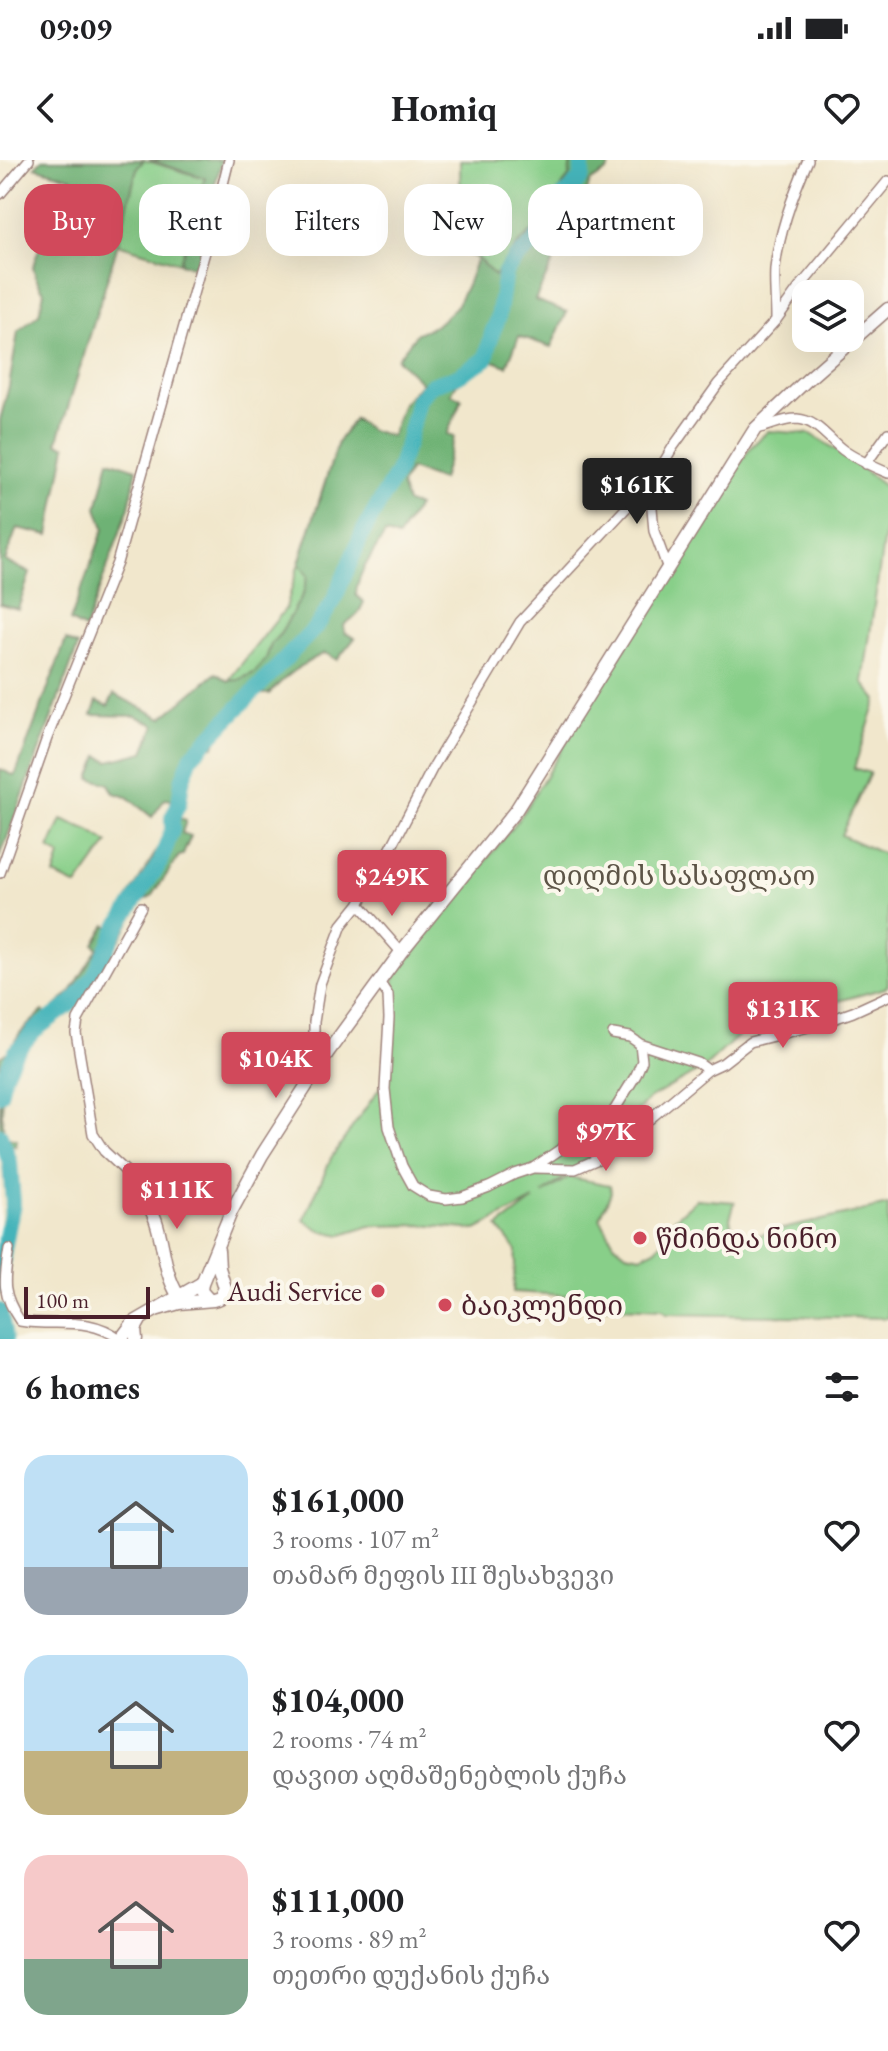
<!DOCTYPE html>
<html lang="en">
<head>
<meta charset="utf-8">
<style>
  :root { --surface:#fff; --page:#f2f2f2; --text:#202124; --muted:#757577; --accent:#d1495b }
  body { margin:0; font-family:"EB Garamond","Noto Serif Georgian",serif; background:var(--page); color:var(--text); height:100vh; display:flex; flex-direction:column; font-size:30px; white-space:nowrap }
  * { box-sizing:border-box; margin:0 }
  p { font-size:26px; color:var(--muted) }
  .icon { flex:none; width:44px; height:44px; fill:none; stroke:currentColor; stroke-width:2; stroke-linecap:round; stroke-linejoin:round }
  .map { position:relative; height:1179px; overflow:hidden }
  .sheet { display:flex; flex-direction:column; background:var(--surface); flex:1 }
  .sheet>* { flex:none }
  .hud { position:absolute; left:24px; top:24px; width:840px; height:72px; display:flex; gap:16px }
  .buttons { position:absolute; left:792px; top:120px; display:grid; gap:16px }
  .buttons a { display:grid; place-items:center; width:72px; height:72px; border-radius:16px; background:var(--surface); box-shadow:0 8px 32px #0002; font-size:40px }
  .scale { position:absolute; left:24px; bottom:20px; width:126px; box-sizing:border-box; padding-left:8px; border:4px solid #4a1f2b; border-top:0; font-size:22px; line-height:28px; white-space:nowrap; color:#4a1f2b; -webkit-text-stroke:6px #fbf7ec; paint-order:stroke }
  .price { position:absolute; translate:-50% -68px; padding:0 18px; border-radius:8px; background:var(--accent); color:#fff; font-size:26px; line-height:52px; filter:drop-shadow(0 2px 4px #0008) }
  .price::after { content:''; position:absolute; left:50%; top:48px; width:24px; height:18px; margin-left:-12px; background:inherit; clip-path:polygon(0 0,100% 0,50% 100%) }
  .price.on { background:#222; color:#fff }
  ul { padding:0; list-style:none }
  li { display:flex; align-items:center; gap:24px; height:200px; padding:0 24px }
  li span { display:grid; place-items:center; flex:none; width:224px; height:160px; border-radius:24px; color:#555 }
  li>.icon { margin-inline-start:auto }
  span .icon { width:96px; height:96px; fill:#fffc; stroke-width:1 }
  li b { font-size:34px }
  h2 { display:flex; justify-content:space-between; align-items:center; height:96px; padding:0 24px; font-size:34px }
  .pill { padding:0 28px; border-radius:24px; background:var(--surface); box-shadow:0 8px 32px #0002; font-size:28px; line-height:72px }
  .pill.on { background:var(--accent); color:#fff }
  .status { display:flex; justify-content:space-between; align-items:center; height:56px; padding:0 40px; background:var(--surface); direction:ltr }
  .status svg { height:22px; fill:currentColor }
  header { display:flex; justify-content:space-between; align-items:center; height:104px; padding:0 24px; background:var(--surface); font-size:36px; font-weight:700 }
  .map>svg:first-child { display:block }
  .green { fill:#88cf89; stroke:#69775a; stroke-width:2 }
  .forest { fill:#6eb275; stroke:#5c6850; stroke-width:2 }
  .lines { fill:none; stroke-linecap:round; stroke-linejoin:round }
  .river { stroke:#44b4ba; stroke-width:16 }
  .street-casing { stroke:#9e837c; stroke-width:12 }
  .secondary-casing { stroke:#9e837c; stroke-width:15 }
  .street { stroke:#fff; stroke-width:9 }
  .secondary { stroke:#fff; stroke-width:12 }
  .poi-dot { fill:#d1495b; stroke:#fbf7ec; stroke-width:3 }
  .labels { text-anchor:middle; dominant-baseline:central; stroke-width:8; stroke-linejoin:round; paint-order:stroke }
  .park-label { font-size:28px; fill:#5d5447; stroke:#fbf7ec }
  .poi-label { font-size:28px; fill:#4a1f2b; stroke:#fbf7ec; text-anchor:start }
</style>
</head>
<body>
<div class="status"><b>09:09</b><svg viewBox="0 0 49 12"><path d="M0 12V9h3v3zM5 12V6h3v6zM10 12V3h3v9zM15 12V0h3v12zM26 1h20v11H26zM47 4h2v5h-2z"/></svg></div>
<header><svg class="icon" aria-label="back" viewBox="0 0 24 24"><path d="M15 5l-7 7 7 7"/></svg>Homiq<svg class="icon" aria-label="heart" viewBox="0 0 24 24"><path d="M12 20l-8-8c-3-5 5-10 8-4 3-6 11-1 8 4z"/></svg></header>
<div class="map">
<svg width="888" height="1179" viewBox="0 0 888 1179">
  <rect width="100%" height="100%" fill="#fbf7ec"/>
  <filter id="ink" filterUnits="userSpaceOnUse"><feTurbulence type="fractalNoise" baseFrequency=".0125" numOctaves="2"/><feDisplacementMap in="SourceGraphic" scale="16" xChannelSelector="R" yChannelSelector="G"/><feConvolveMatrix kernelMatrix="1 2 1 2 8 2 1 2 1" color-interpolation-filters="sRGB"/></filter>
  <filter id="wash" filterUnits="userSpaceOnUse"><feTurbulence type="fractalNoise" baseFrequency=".006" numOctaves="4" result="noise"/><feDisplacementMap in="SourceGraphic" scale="32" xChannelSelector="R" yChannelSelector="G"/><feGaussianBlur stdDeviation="1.8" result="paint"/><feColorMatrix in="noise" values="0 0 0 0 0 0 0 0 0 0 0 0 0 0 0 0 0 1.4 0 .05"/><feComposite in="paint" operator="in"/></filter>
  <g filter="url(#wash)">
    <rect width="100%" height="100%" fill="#f1e7cc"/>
    <path class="green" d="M144 0 205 18 180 103 118 84 137 8Z
      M460 0H571L569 17 549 43 543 56 533 71 520 82 494 116 477 98 461 92Z
      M768 271 811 274 846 296 888 329V348L863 523 877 540 854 608 870 613 841 675 888 696V825L885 828 749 866 705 907 649 939 608 982 543 1034 569 1017 610 1025 611 1032 600 1058 614 1083 626 1093 641 1096 655 1089 668 1077 674 1059 697 1039 735 1042 730 1058 733 1072 743 1078 888 1045V1158L666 1154 662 1150 598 1147 593 1137 513 1132 516 1090 498 1067 534 1040 476 1070 422 1065 370 1066 342 1075 321 1071 304 1060 331 998 390 913 394 818 521 656 695 372 751 287Z
      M299 403 308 416 303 434 281 473 271 484 266 499 254 513 238 520 228 521 286 448Z
      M62 660 89 671 108 683 77 726 54 715 60 696 49 689Z"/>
    <path class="forest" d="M42 0H144L137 8 118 84 57 283 66 286 49 375 17 368 5 401 30 413 18 449 0 444V260L9 226 18 172 39 154 44 132 36 118 33 106 56 38 65 41 72 18 35 7Z
      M149 0H222L207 52 209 60 197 108 180 103 205 18Z
      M571 0H612L608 10 590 22 586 34 591 38 575 70 561 64 549 86 558 92 535 140 567 152 551 187 519 176 507 206 491 200 456 225 451 234 462 239 447 274 454 277 442 320 410 309 401 325 407 343 418 346 398 377 385 374C375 391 356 414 356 435L364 442 358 454 344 465 345 473 355 478 337 500 325 493C303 503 285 516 269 534H260L218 576 214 586H206C182 613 189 628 179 658L186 661 182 673 191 676 183 695 179 696 153 735 141 742 85 841 81 839 74 846 35 875 33 880 25 886 3 934 2 955 4 974 8 978 17 980 16 986 0 982V897L9 891 20 873 43 851 46 855 70 833 98 788 94 784 106 765 111 767 165 677 172 640 165 639 152 657 127 637 114 633 109 624 90 618 99 596 109 601 144 592 155 565 136 556 92 555 97 541 108 546 114 534 162 558 216 513 228 521 238 520 254 513 266 499 271 484 281 473 303 434 308 416 299 403 338 282 354 259 370 270 391 276 403 243 422 223 397 199 417 173 435 166 455 148 467 125 477 98 495 116 520 82 533 71 543 56 549 43 569 17Z
      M109 300 137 309 129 347 85 469 70 461 104 368 97 348Z
      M66 480 78 486 0 697V609L15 616Z"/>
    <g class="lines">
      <path class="river" d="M0 934 4 916 15 893 34 871 72 843 94 816 117 768 160 703 172 670V658L179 643 182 621 191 597 317 466 333 442 363 372 397 312 407 284 418 239 431 225 457 216 486 199 492 173 498 159 505 112 516 98 532 85 545 68 559 39 572 29 582 16V0
        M0 975 10 1002 13 1043 4 1089 0 1125
        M0 1151 5 1179"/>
    </g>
  </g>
  <g filter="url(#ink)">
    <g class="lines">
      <g class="street-casing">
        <path id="street" d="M0 34 29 0
          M776 159C776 143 774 125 775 109 779 71 793 34 808 0
          M755 269C771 266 782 259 797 259 817 260 828 279 843 290 857 300 872 306 888 313
          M866 304 888 273
          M655 317 652 348 654 371 668 409
          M0 713 47 578 117 403 214 60 229 0
          M359 744 401 792
          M379 822 388 835 389 858 385 929 389 967 402 1006 413 1026 429 1036 446 1039 462 1037 489 1027 515 1014 533 1008 612 954 636 915 642 901 640 884 630 877 613 874
          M640 884 698 903 708 910
          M328 892 318 885 314 875V862L320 824 342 765 359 744 390 690 432 609 520 462 655 317 673 287 718 224 776 160 799 128 888 21
          M534 1008 575 1009 598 999 620 984 708 910 723 903 750 882 816 865 853 852 888 836
          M140 1034 133 1018 104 991 93 974 76 873 78 860 141 747
          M9 1089C4 1120 1 1133 20 1161 57 1167 87 1155 120 1179"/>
      </g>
      <g class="secondary-casing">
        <path id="secondary" d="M140 1034C167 1062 158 1104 178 1135
          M209 1140 201 1131 202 1123 231 1052 262 995 328 892 401 792 516 650 755 269 807 220 888 149
          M155 1150 179 1143 213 1140 220 1138 225 1128 219 1108 218 1090
          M121 1179 133 1163 202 1123
          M136 1179 135 1169 140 1160"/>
      </g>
      <use href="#street" class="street"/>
      <use href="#secondary" class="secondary"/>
    </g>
  </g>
  <g class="poi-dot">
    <circle cx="640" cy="1078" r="8"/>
    <circle cx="378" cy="1131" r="8"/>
    <circle cx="445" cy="1145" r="8"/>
  </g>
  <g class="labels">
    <g class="park-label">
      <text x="679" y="715">დიღმის სასაფლაო</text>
    </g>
    <g class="poi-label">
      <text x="656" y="1078">წმინდა ნინო</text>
      <text x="362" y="1131" text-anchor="end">Audi Service</text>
      <text x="461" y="1145">ბაიკლენდი</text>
    </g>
  </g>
</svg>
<div class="buttons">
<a><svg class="icon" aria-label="layers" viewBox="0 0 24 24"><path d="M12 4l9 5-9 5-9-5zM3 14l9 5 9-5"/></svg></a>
</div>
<div class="scale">100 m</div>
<b class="price on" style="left:637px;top:366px">$161K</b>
<b class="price" style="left:392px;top:758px">$249K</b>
<b class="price" style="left:783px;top:890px">$131K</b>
<b class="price" style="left:276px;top:940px">$104K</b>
<b class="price" style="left:606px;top:1013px">$97K</b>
<b class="price" style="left:177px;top:1071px">$111K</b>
<div class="hud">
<a class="pill on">Buy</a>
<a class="pill">Rent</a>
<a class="pill">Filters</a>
<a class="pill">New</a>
<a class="pill">Apartment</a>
</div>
</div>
<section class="sheet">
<h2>6 homes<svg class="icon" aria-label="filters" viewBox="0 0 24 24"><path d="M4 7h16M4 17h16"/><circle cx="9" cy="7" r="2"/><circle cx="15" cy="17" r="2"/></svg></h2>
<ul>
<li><span style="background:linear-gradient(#bfe0f5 70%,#9aa5b1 0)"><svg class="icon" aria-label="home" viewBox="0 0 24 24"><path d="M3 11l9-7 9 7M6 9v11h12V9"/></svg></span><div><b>$161,000</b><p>3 rooms · 107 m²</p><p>თამარ მეფის III შესახვევი</p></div><svg class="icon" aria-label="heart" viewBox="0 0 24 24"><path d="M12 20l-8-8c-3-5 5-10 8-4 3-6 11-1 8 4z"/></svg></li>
<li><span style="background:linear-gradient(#bfe0f5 60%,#c2b280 0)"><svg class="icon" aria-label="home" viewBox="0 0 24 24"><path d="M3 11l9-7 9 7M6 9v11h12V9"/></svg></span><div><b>$104,000</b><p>2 rooms · 74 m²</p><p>დავით აღმაშენებლის ქუჩა</p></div><svg class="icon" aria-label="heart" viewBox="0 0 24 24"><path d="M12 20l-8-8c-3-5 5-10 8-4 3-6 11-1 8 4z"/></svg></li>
<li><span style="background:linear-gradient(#f6c9c9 65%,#7fa58c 0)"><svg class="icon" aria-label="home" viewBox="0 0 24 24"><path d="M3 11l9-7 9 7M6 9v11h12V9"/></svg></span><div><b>$111,000</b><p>3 rooms · 89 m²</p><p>თეთრი დუქანის ქუჩა</p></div><svg class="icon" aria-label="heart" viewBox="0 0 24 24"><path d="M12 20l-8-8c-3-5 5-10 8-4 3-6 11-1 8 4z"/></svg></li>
</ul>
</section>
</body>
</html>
